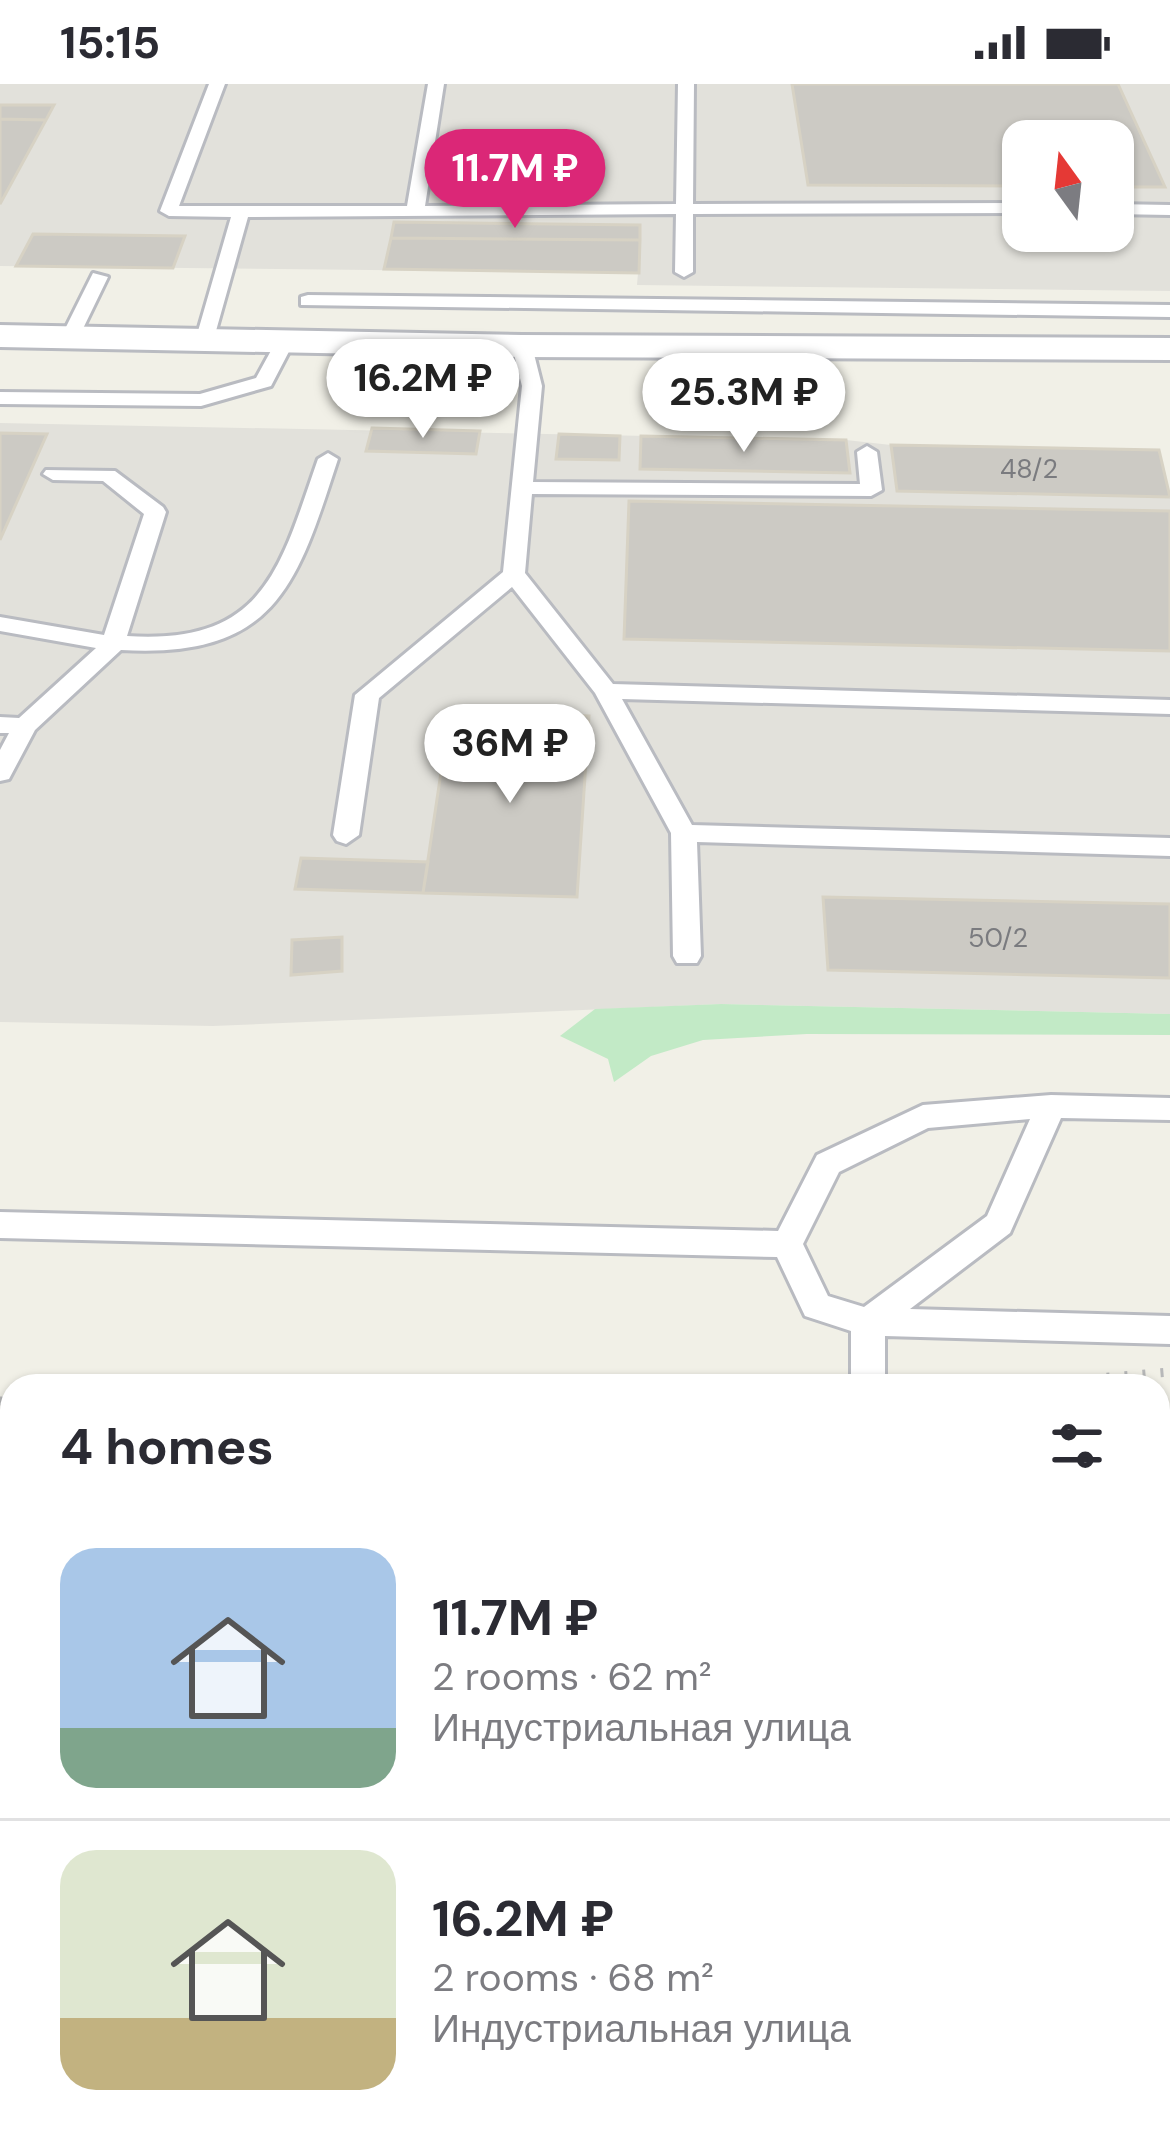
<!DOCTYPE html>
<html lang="en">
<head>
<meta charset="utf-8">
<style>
  :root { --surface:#fff; --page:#f7f7f7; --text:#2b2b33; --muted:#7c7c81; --line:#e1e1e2; --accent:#db2777 }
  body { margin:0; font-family:"DM Sans",sans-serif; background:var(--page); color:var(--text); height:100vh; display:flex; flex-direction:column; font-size:45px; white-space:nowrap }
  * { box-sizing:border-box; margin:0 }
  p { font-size:39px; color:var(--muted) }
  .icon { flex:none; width:66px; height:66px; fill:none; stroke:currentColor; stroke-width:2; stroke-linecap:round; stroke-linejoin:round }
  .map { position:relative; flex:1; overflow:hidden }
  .sheet { position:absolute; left:0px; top:1290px; width:1170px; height:771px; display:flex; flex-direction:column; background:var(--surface); border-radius:36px 36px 0 0; box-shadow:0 3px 9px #0004 }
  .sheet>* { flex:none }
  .needle { width:78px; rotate:345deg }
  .tools { position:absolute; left:1002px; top:36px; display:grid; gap:24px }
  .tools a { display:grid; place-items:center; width:132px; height:132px; border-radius:24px; background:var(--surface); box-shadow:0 3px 9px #0004; font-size:60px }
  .price { position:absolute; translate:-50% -102px; padding:0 27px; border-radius:42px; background:#fff; color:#222; font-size:39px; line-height:78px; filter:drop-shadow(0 3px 6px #0008) }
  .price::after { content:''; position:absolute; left:50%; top:72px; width:36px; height:27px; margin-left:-18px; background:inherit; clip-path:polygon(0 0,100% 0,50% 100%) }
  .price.on { background:var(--accent); color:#fff }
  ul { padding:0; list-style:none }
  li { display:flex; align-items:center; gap:36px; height:300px; padding:0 60px }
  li+li { border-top:3px solid var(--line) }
  li span { display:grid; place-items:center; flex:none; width:336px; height:240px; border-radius:36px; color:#555 }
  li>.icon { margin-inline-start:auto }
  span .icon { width:144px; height:144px; fill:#fffc; stroke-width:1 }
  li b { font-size:51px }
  h2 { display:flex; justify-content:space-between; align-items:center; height:144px; padding:0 60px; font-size:51px }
  .status { display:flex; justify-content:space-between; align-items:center; height:84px; padding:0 60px; background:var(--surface); direction:ltr }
  .status svg { height:33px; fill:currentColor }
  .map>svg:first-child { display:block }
  .industrial { fill:#e2e1db; fill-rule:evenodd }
  .green { fill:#c2eac6 }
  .building { fill:#cccac4; stroke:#d7d2c4; stroke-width:3 }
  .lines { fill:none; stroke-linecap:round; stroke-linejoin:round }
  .service-casing { stroke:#b9bbc1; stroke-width:6 }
  .minor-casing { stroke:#b9bbc1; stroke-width:6 }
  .service { fill:#fff; fill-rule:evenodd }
  .minor { fill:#fff; fill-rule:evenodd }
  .rail-far1 { stroke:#b7b8b9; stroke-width:9; stroke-dasharray:3 15; stroke-linecap:butt }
  .rail { stroke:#b7b8b9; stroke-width:12; stroke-dasharray:4.5 20; stroke-linecap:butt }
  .labels { text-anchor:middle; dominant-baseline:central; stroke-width:9; stroke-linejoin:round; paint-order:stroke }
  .number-label { font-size:27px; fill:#7a7b7f }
</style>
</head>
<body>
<div class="status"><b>15:15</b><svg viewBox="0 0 49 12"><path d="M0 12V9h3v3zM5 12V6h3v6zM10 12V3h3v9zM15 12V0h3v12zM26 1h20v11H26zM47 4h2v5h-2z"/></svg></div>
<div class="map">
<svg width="1170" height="2059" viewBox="0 0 1170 2059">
  <rect width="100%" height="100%" fill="#f1f0e7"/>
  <path class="industrial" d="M0 0H1170V207L637 201 638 189 0 182ZM1023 57H1113V147H1023Z
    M0 339 846 356 891 361 898 407 1170 413V930L721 920 213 942 0 938Z"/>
  <path class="green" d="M721 920 1170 930V951L807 950 703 956 651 972 614 998 608 975 560 952 595 925Z"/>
  <path class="building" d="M792 0H1118L1165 103H1113V57H1023V102L808 101Z
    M0 21H54L46 36 0 35Z
    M0 35 46 36 0 120Z
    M394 138 640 141V156L391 154Z
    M33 150 185 152 173 184 16 182Z
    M391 154 640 156 639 189 384 185Z
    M372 344 480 347 476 370 366 367Z
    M0 349 47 350 0 456Z
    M559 350 620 352 619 376 556 375Z
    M641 352 846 356 850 389 640 385Z
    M891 361 1159 366 1170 413 897 407Z
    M629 417 1170 427V567L624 555Z
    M450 628 589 632 577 813 423 809Z
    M301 774 428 778 423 809 295 805Z
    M823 813 1170 820V894L828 886Z
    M342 853V887L291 891 292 856Z
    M1158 1489H1170V1633H1158Z
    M1158 1633H1162L1170 1675V2017H1158Z
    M231 2049H775L776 2059H562Z"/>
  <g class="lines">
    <g class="service-casing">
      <path id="service" d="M209 0H225L179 122H407L428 0H444L425 122 676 120 678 0H694L693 120 1023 119V129L693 130V188L684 193 675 188 676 130 248 133 214 254 205 260 196 254 231 133 169 132 160 127Z
        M1113 120 1170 121V131L1113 130Z
        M93 189 108 193 77 257H63L61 253Z
        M308 211 1170 221V233L301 221V213Z
        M279 252 295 256 271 302 201 322 0 320V308L200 310 256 294Z
        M522 256 532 262 542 302 533 398 860 400 857 368 867 362 877 368 882 406 871 412 532 410 525 489 613 600 1170 616V630L622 615 692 741 1170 754V772L697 758 701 872 697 879H677L673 872 671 749 595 609 512 503 379 614 359 751 346 760 337 757 333 751 355 611 503 488 522 302 512 262Z
        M328 369 338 375C297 501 276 575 121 566L35 646 9 695 0 697V666L9 649H0V633L19 634 96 564 0 547V533L104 551 144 430 103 397 53 396 43 390 46 386 115 387 163 423 166 428 127 552C265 561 280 484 318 375Z
        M1051 1011 1170 1014V1036L1061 1034 1010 1149 910 1225 1170 1232V1260L885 1252V1302H851V1247L805 1232 777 1173 0 1154V1128L778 1147 817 1071 923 1021ZM1030 1035 987 1132 864 1223 828 1212 803 1160 839 1088 928 1044Z
        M1158 1431H1170V1463L1158 1465Z
        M0 1477H12V1511H0Z
        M914 2049H958L959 2059H915Z"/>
    </g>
    <g class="minor-casing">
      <path id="minor" d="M0 241 522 251 1170 254V276L522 273 0 263Z"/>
    </g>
    <use href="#service" class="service"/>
    <use href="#minor" class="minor"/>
    <path class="rail-far1" d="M999 1302 1170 1288
      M0 1317H12"/>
    <path class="rail" d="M0 1360H12
      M1158 1402H1170
      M0 1407H12"/>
  </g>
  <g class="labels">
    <g class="number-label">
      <text x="1029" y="384">48/2</text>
      <text x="998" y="853">50/2</text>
    </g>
  </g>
</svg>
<div class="tools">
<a><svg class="needle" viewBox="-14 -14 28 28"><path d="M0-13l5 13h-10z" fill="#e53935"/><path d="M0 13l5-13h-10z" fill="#7c7c81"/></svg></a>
</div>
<b class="price on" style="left:515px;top:147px">11.7M ₽</b>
<b class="price" style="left:423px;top:357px">16.2M ₽</b>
<b class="price" style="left:744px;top:371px">25.3M ₽</b>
<b class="price" style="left:510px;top:722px">36M ₽</b>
<section class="sheet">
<h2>4 homes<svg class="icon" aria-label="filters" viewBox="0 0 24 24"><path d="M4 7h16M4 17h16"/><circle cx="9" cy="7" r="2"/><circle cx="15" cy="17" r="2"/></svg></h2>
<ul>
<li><span style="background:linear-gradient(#a9c7e8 75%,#7fa58c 0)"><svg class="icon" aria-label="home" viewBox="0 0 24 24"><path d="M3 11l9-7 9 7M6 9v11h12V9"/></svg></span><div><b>11.7M ₽</b><p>2 rooms · 62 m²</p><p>Индустриальная улица</p></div></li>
<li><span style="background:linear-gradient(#dfe7d0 70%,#c2b280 0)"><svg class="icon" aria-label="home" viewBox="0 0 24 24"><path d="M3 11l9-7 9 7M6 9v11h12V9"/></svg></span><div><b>16.2M ₽</b><p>2 rooms · 68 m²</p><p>Индустриальная улица</p></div></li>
</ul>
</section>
</div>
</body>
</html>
